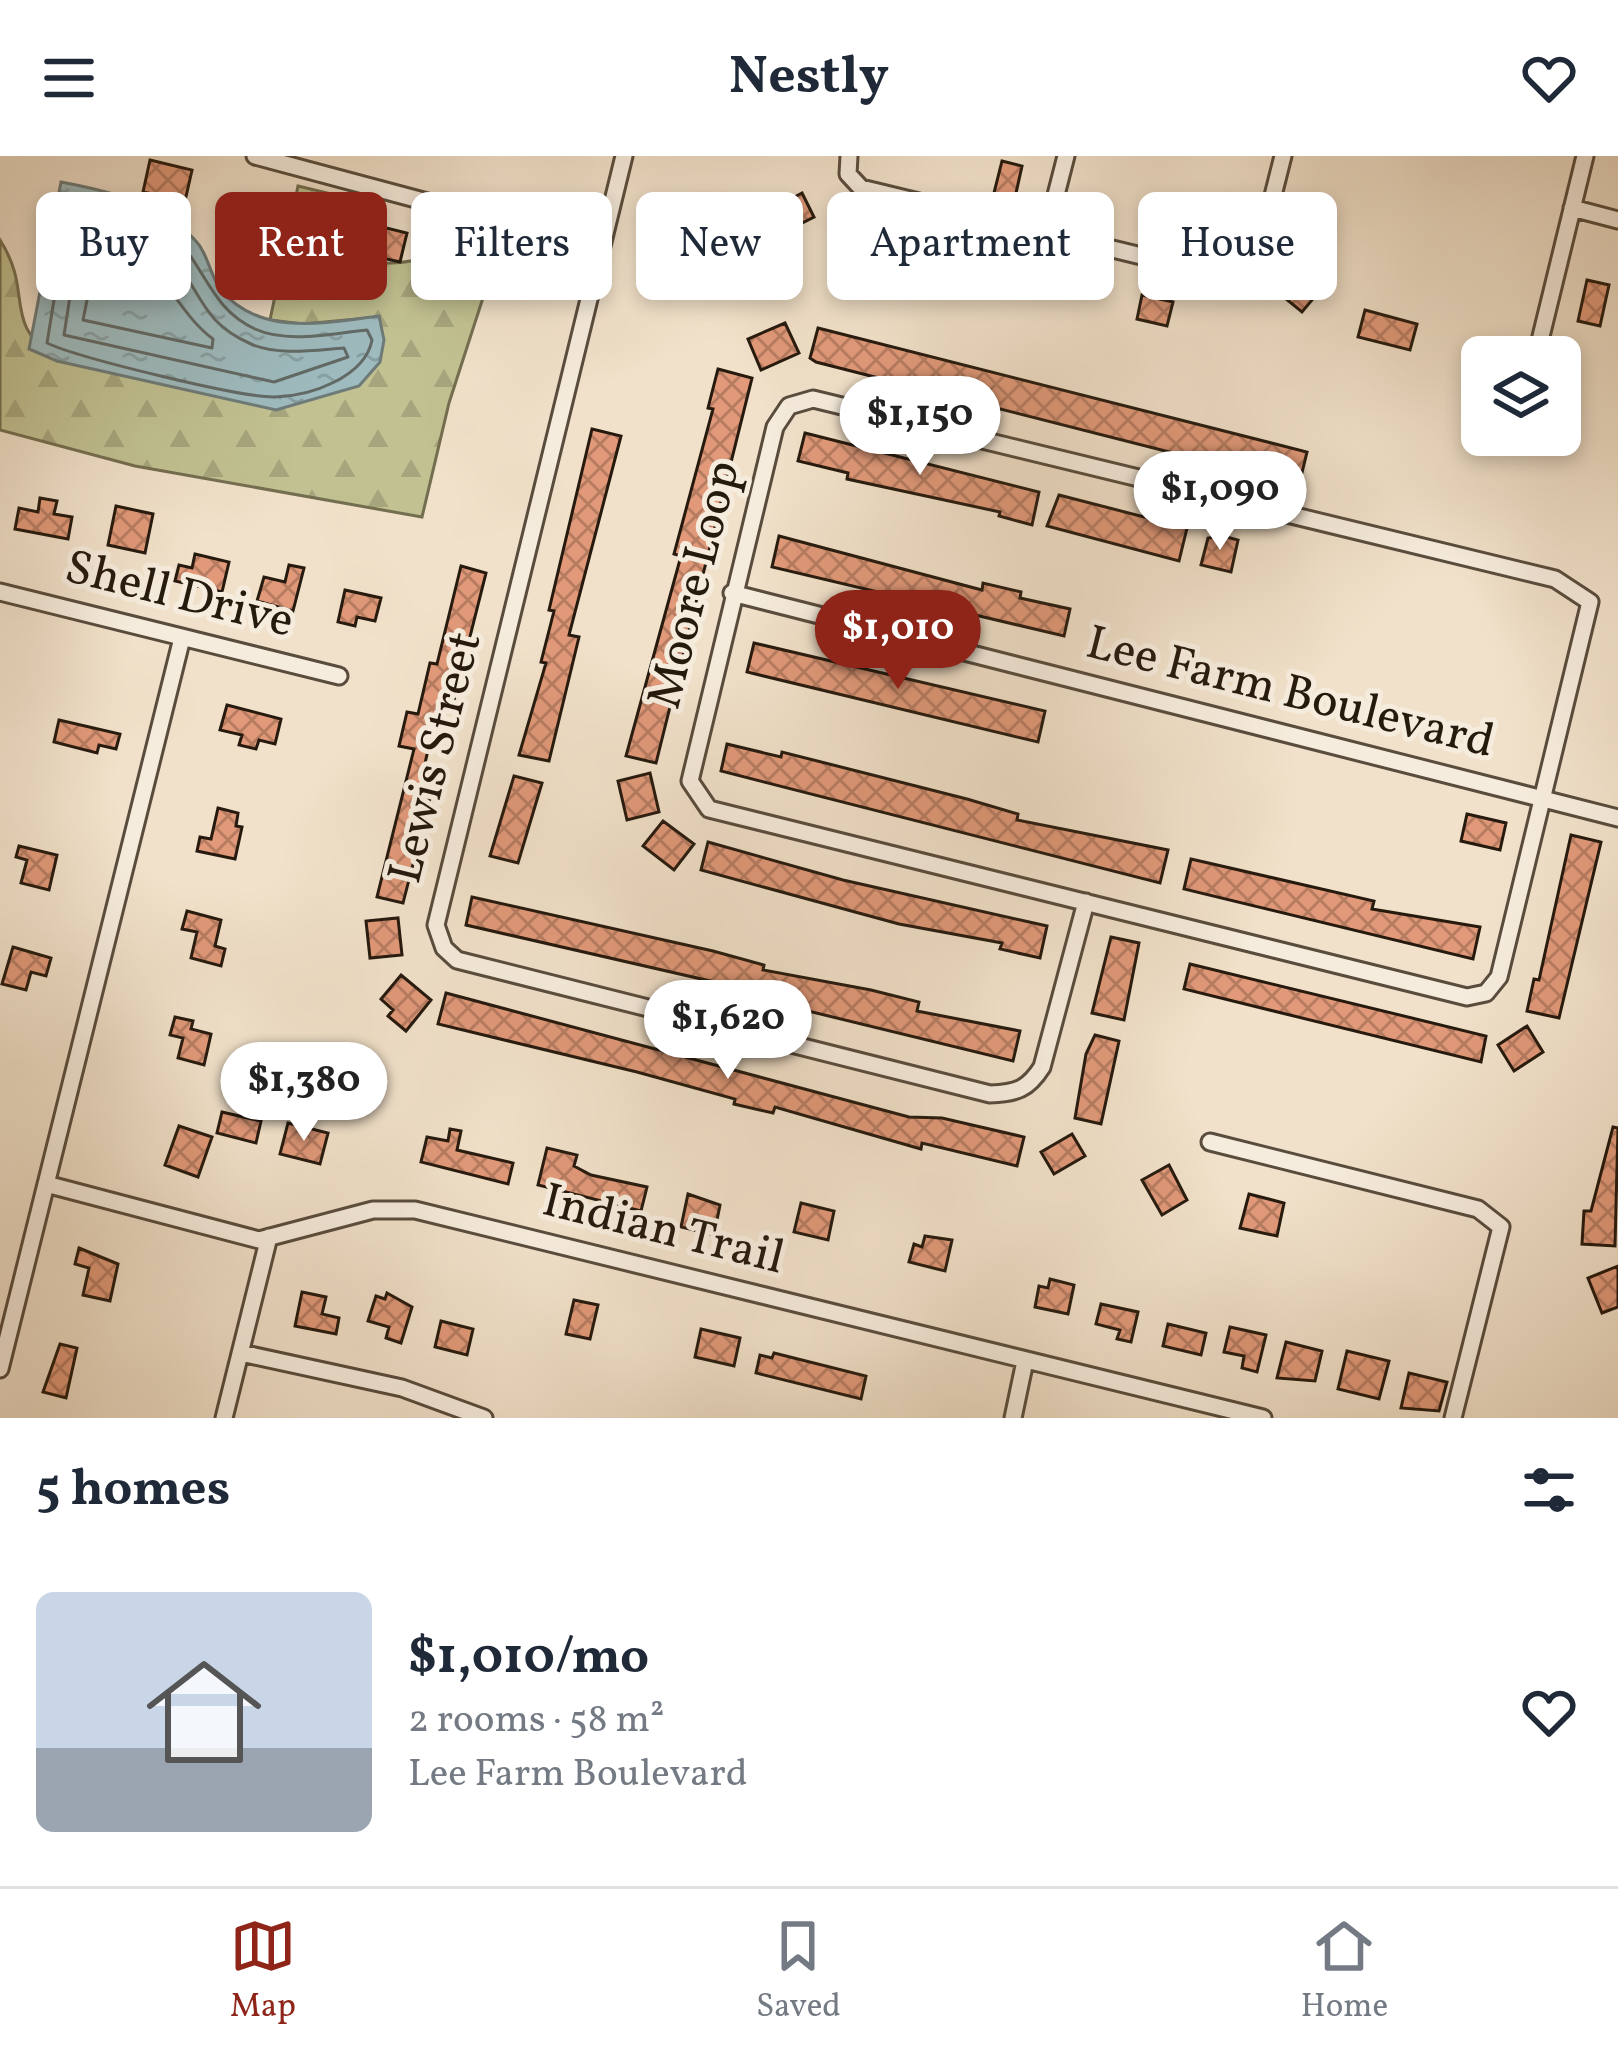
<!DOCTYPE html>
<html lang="en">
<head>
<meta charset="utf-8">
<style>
  :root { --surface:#fff; --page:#f2f2f3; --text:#1f2937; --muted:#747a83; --line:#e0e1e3; --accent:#8f2418 }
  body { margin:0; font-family:Vollkorn,serif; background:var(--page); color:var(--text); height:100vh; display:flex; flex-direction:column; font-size:45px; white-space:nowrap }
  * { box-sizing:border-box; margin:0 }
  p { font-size:39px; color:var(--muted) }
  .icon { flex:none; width:66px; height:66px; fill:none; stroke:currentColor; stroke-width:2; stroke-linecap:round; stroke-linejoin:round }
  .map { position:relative; height:1262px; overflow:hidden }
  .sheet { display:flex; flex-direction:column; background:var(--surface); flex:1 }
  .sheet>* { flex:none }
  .banner { position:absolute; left:36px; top:36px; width:1548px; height:108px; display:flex; gap:24px }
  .buttons { position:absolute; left:1461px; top:180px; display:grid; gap:24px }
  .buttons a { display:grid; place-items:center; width:120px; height:120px; border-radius:18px; background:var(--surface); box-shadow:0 6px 18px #0003; font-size:60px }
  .price { position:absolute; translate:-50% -102px; padding:0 27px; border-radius:42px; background:#fff; color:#222; font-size:39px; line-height:78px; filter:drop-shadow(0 3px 6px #0008) }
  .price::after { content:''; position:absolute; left:50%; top:72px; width:36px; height:27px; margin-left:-18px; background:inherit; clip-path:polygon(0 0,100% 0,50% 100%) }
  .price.active { background:var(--accent); color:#fff }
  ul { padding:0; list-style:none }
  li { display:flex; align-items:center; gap:36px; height:300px; padding:0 36px }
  li span { display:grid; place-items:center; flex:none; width:336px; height:240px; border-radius:18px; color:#555 }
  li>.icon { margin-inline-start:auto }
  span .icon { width:144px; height:144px; fill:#fffc; stroke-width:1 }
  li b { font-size:51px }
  h2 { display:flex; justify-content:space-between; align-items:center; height:144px; padding:0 36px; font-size:51px }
  .chip { padding:0 42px; border-radius:18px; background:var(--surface); box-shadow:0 6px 18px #0003; font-size:42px; line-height:108px }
  .chip.active { background:var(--accent); color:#fff }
  header { display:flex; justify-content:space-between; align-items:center; height:156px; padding:0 36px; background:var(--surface); font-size:54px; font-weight:700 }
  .tabs { display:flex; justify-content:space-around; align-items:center; height:168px; border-top:3px solid var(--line); background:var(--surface); font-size:33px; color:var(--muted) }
  .tabs a { display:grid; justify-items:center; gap:6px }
  .tabs .active { color:var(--accent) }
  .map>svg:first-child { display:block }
  .forest { fill:url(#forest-firs); stroke:#746e50; stroke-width:3 }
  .water { fill:url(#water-ripples); stroke:#6e7b78; stroke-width:3 }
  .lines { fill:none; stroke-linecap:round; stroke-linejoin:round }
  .shore { stroke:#626a66; stroke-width:3 }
  .building { fill:url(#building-cross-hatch); stroke:#261a0e; stroke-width:3 }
  .minor-casing { stroke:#594c3d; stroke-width:21 }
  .minor { stroke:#f6ecdd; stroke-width:15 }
  .labels { text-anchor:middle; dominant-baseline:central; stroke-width:10; stroke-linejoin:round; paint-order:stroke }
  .street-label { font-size:48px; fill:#261a0e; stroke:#f6ecdd }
</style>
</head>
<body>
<header><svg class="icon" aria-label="menu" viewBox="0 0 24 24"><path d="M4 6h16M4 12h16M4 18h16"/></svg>Nestly<svg class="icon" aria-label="heart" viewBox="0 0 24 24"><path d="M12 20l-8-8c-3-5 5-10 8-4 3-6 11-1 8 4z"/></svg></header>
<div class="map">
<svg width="1618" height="1262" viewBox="0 0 1618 1262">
  <defs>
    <pattern id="forest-firs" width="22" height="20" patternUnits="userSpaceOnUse" patternTransform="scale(3)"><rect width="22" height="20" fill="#c1c192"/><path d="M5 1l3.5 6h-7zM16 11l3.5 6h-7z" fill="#a6a57d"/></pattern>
    <pattern id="water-ripples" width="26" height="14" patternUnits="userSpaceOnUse" patternTransform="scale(3)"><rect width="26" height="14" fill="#9ebbbf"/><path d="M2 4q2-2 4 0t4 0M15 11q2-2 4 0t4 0" fill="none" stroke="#88a0a3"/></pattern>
    <pattern id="building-cross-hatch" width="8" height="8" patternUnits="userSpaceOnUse" patternTransform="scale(3)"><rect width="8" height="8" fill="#e19979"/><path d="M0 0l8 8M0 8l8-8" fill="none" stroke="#b67c62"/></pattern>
  </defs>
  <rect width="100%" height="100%" fill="#f1e1ca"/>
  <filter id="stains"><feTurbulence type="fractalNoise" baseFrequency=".00167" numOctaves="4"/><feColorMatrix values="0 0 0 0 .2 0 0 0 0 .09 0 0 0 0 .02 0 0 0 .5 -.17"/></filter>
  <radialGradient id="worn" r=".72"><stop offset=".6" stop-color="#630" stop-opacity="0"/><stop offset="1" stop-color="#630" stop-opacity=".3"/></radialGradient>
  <path class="forest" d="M298 30 340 40 328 90C383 127 444 95 503 80L449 247 422 361 135 310 0 274V84C35 139 0 164 57 205L379 161 303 168 270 164Z"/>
  <path class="water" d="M61 26C109 35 160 47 195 84 208 97 210 120 221 134 260 181 326 167 379 160L384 184 380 206 359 230 276 254 57 205 29 193Z"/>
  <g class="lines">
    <path class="shore" d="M75 41C112 47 167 64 189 98 210 128 219 156 255 173 288 188 333 177 367 174L372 184C365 221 311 240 275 241 242 242 79 202 47 187L70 46Z
      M88 58C116 64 159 82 177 106 202 141 205 168 251 188 278 200 315 194 344 192L348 201 274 226 64 179 82 63Z
      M100 80C158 91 171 152 213 183L212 192 83 164Z"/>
  </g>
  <path class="building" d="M150 4 192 14 185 45 143 36Z
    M1002 5 1022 10 1014 46 993 41Z
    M802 37 814 61 796 70 790 60 781 65 770 43 781 38 785 46Z
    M445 63 473 71 454 105 430 92Z
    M358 65 407 77 400 106 351 95Z
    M837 65 874 73 869 94 852 90 851 98 831 93Z
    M954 94 990 102 985 123 949 115Z
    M1017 109 1055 117 1049 140 1012 131Z
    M1300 113 1322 132 1302 156 1280 138Z
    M1587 124 1609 129 1600 170 1578 165Z
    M1142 139 1173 146 1167 170 1137 163Z
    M1365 154 1417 168 1410 194 1358 181Z
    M785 167 799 197 761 214 748 183Z
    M818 172 1307 296 1299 329 816 206 810 202Z
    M718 213 752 222 656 607 626 600 681 400 674 398 713 253 708 252Z
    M592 273 621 280 569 479 579 481 549 605 519 599 546 507 541 506 554 455 549 454Z
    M805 277 1039 336 1032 369 999 360 1000 356 847 323 848 317 798 305Z
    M1059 339 1187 372 1179 405 1047 370Z
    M40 342 57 345 54 358 72 361 68 383 15 373 19 352 38 356Z
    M116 350 153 358 145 397 108 389Z
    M779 380 982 434 983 427 1021 436 1020 442 1070 453 1064 480 772 411Z
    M1223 380 1238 384 1231 416 1201 409 1208 382Z
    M195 398 229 406 222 436 175 425 179 409 192 412Z
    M289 409 304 412 293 455 257 445 264 421 285 426Z
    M461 410 486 417 452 552 438 549 424 612 437 615 403 747 377 741 414 593 399 590 407 556 418 558 430 507 437 508Z
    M345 434 381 442 375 465 357 461 355 470 338 466Z
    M754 487 1045 555 1038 586 747 516Z
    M227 549 281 563 275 588 259 584 256 593 239 589 242 579 220 574Z
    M59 564 120 578 116 593 99 589 97 597 54 586Z
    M727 588 781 601 782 596 967 643 1018 658 1017 664 1168 694 1160 727 721 615Z
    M650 617 659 656 627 664 618 625Z
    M514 620 542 627 518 707 490 700Z
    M218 652 238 657 236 670 242 671 235 703 197 695 200 681 211 683Z
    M1467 658 1506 667 1500 694 1461 685Z
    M663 665 694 688 674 714 643 690Z
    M1571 679 1601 686 1559 862 1527 855 1534 823 1539 824Z
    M708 686 843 724 1047 770 1040 802 1000 793 1002 787 899 768 701 714Z
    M19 690 57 699 49 734 21 727 27 704 16 701Z
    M1191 703 1374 745 1372 753 1480 771 1473 803 1184 733Z
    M472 741 713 795 764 809 763 814 871 834 919 846 917 855 1020 875 1013 905 722 834 723 828 466 769Z
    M187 755 221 764 215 790 225 793 221 810 191 802 197 776 182 773Z
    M398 762 402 799 370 802 366 765Z
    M1111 781 1139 787 1124 864 1092 857Z
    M13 791 51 802 46 820 31 816 26 834 2 828Z
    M1190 808 1486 880 1481 906 1184 833Z
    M401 819 431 844 406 875 388 860 393 854 381 843Z
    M446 837 909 961 942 962 1024 981 1017 1010 922 987 921 993 775 951 773 957 734 948 735 943 637 916 438 868Z
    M175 861 193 865 191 873 211 878 204 909 178 902 183 882 170 879Z
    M1527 870 1543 896 1514 915 1498 889Z
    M1095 879 1119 885 1101 968 1075 962 1086 898Z
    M222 956 261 965 256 987 217 977Z
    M288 967 328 977 320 1008 280 998Z
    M179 970 212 981 198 1021 165 1009Z
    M1613 971 1618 972 1615 1090 1582 1088 1584 1055H1591Z
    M450 973 461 975 457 994 513 1007 508 1028 421 1006 427 981 448 985Z
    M1072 978 1085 1000 1054 1018 1041 996Z
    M547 992 577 999 574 1010 591 1019 647 1031 641 1055 538 1029Z
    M1169 1009 1187 1044 1162 1059 1142 1024Z
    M688 1038 720 1049 714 1079 681 1071Z
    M1249 1038 1284 1047 1277 1080 1240 1072Z
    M801 1047 834 1055 828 1084 794 1076Z
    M925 1080 952 1084 945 1115 909 1106 914 1088 922 1091Z
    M79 1092 118 1108 110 1145 83 1139 89 1112 75 1108Z
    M1618 1110V1151L1602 1157 1588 1122Z
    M1050 1123 1074 1129 1068 1158 1035 1151 1039 1130 1048 1132Z
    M302 1136 326 1141 322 1158 339 1162 336 1178 295 1170Z
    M387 1137 412 1151 401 1187 386 1182 389 1171 368 1165 376 1140 385 1143Z
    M574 1144 598 1149 590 1183 566 1178Z
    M1101 1148 1138 1156 1131 1186 1117 1183 1120 1174 1096 1168Z
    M441 1165 473 1173 467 1199 435 1191Z
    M1168 1168 1206 1177 1201 1199 1163 1190Z
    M1230 1171 1266 1179 1257 1216 1242 1212 1244 1200 1224 1196Z
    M701 1173 740 1182 734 1210 695 1201Z
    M1286 1186 1322 1195 1315 1225 1277 1222Z
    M60 1188 77 1192 66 1242 43 1236Z
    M1347 1195 1389 1205 1379 1243 1338 1233Z
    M774 1197 866 1220 861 1243 756 1217 760 1199 772 1202Z
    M1409 1217 1447 1226 1439 1255 1401 1252Z"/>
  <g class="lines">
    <g class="minor-casing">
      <path id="minor" d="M255 0 457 54
        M624 0 436 769 444 792 457 804 990 938C1017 937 1028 933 1042 911L1086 746
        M849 0 848 18 861 32 1228 121 1249 113 1257 103 1283 0
        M1572 52 1618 64
        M1046 78 1066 0
        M1536 201 1585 0
        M813 243 1555 423 1590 446 1499 821 1486 837 1467 841 709 653 690 625 775 271 789 250Z
        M1515 286 1517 279
        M0 436 339 520
        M732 437 1618 662
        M1210 986 1478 1053 1501 1071 1453 1262
        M46 1028 259 1084 373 1054H415L1263 1262
        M241 1197 402 1232 484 1262
        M0 1213 182 482
        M224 1262 269 1081
        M1013 1262 1025 1205"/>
    </g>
    <use href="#minor" class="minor"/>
  </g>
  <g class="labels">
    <g class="street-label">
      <text transform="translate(696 429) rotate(-76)">Moore Loop</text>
      <text transform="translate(179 440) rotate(14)">Shell Drive</text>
      <text transform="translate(1290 538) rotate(14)">Lee Farm Boulevard</text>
      <text transform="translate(437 602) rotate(-76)">Lewis Street</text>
      <text transform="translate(663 1075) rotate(14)">Indian Trail</text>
    </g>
  </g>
  <rect width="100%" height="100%" filter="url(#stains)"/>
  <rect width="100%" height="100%" fill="url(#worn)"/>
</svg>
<div class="buttons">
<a><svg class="icon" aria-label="layers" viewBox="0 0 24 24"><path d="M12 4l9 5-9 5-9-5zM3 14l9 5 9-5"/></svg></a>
</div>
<b class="price" style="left:920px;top:322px">$1,150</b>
<b class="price" style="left:1220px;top:397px">$1,090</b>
<b class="price active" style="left:898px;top:536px">$1,010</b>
<b class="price" style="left:728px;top:926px">$1,620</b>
<b class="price" style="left:304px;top:988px">$1,380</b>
<div class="banner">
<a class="chip">Buy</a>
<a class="chip active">Rent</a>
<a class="chip">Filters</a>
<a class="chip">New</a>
<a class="chip">Apartment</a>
<a class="chip">House</a>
</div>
</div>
<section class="sheet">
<h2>5 homes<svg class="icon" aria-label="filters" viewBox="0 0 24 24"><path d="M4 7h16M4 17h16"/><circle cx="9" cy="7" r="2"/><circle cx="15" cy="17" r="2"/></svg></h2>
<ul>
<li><span style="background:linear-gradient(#c9d6e8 65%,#9aa5b1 0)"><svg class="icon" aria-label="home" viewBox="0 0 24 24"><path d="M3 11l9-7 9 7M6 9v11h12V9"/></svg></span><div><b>$1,010/mo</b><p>2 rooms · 58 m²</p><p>Lee Farm Boulevard</p></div><svg class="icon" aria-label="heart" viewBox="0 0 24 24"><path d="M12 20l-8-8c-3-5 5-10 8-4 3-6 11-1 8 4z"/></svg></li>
</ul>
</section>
<nav class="tabs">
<a class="active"><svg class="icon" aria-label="map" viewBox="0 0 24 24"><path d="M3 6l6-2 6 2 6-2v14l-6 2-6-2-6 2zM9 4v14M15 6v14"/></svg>Map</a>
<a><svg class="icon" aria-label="saved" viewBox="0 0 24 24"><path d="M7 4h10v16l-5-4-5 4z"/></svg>Saved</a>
<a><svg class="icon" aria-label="home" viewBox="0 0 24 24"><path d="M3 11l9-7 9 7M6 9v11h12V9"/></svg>Home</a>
</nav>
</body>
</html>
